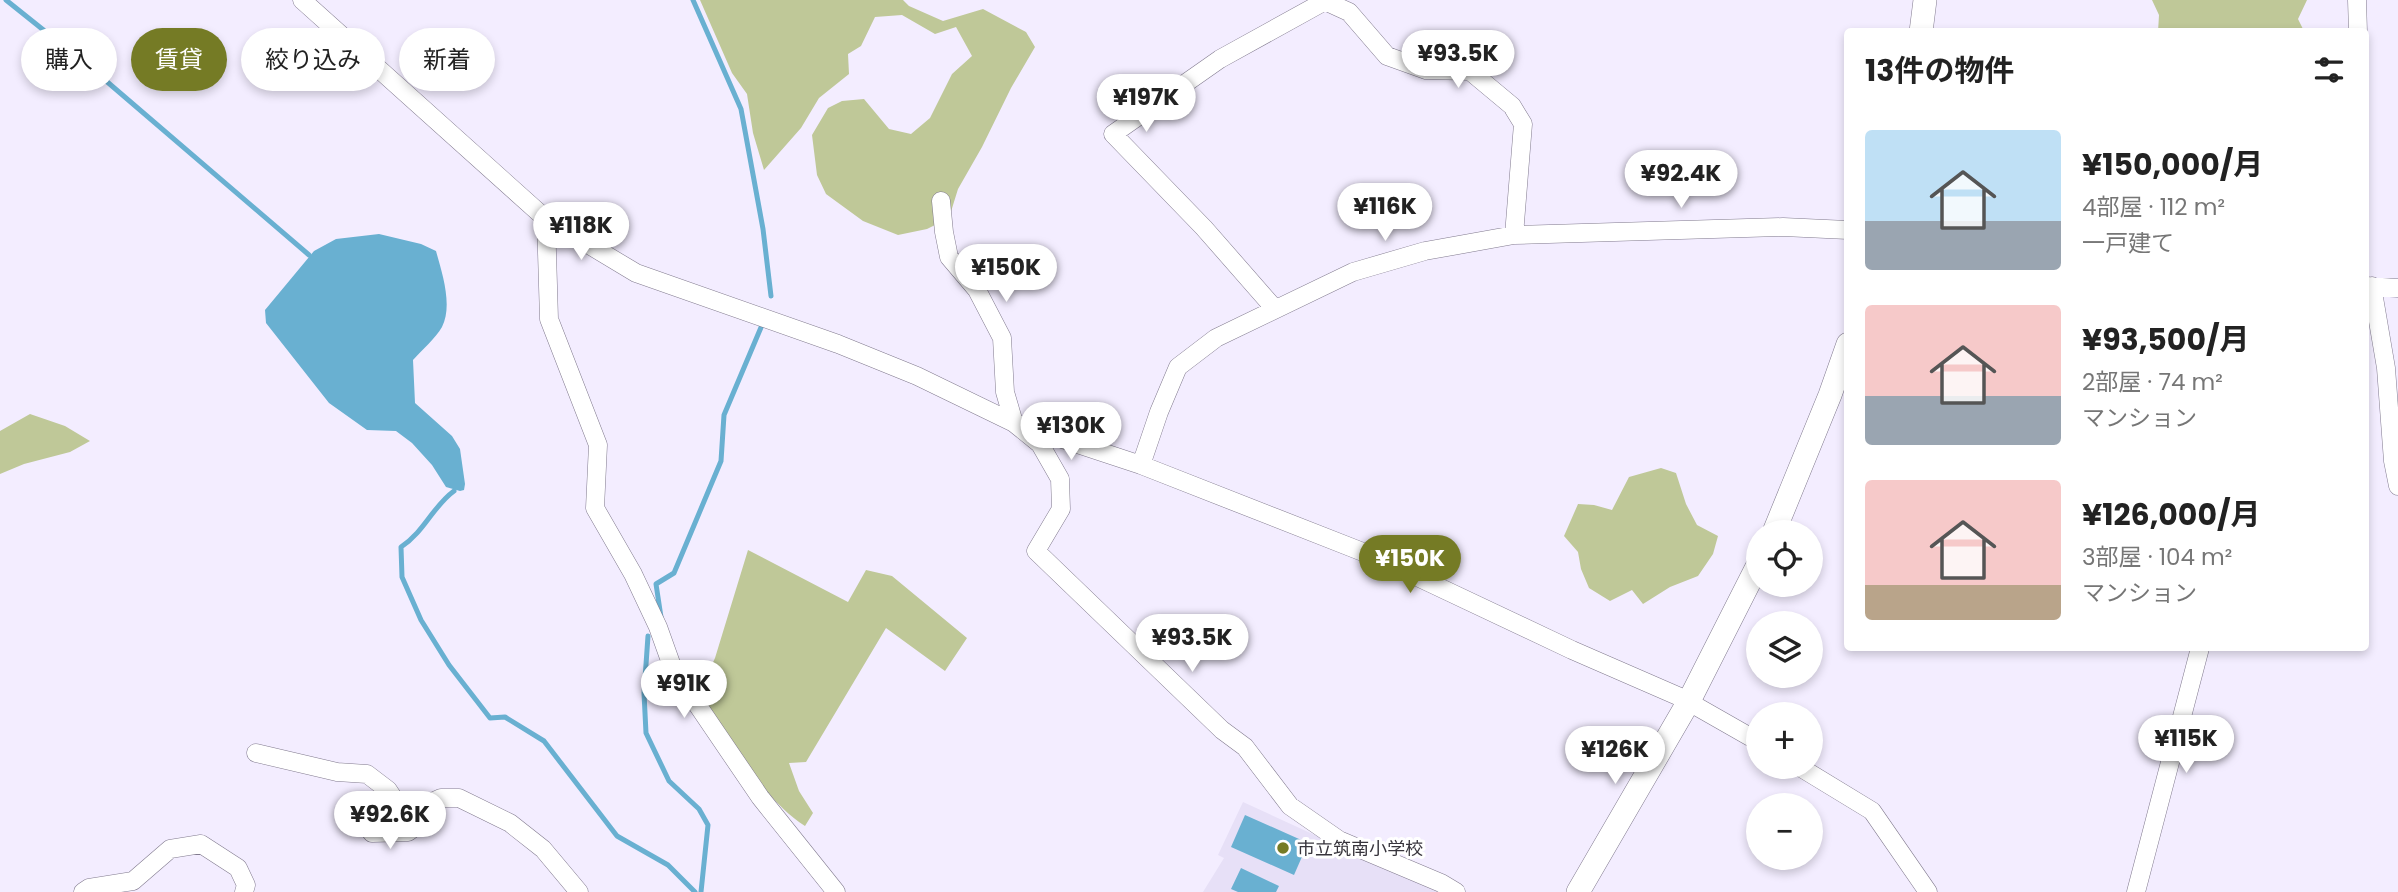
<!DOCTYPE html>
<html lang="ja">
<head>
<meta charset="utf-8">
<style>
  :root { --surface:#fff; --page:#f6f6f6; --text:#222; --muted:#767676; --accent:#757b25 }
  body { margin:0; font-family:Poppins,"Noto Sans JP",sans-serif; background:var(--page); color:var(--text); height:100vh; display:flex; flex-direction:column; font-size:26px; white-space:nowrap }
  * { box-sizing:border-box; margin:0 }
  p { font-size:23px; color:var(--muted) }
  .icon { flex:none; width:38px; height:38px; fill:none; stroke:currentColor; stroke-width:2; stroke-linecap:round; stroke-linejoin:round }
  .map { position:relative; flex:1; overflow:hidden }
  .sheet { position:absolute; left:1844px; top:28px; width:525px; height:623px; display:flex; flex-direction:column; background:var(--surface); border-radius:7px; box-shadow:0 4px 10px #0003 }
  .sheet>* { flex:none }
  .banner { position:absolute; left:21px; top:28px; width:665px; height:63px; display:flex; gap:14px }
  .tools { position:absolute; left:1746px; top:520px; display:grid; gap:14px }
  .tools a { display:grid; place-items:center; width:77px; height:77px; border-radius:50%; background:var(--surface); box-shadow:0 4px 10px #0003; font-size:35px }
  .price { position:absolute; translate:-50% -60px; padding:0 16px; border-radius:24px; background:#fff; color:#222; font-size:23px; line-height:46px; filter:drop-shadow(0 2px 4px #0008) }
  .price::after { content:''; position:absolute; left:50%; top:42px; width:21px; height:16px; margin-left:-10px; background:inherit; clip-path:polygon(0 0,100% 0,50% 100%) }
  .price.current { background:var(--accent); color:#fff }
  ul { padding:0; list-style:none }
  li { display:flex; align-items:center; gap:21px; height:175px; padding:0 21px }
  li span { display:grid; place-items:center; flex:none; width:196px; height:140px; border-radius:7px; color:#555 }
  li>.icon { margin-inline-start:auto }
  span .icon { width:84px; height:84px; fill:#fffc; stroke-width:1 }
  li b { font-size:30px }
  h2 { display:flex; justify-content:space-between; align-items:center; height:84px; padding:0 21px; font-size:30px }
  .pill { padding:0 24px; border-radius:32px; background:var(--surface); box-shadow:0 4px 10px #0003; font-size:24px; line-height:63px }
  .pill.current { background:var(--accent); color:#fff }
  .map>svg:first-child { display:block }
  .built { fill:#e7e0f7 }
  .green { fill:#bfc898 }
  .water { fill:#69b0d1 }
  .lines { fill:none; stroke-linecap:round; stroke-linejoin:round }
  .stream { stroke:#69b0d1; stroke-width:5 }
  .minor-casing { stroke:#817a8e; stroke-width:19 }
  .tertiary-casing { stroke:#817a8e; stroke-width:24 }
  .minor { stroke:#fff; stroke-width:18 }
  .tertiary { stroke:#fff; stroke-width:23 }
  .poi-dot { fill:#757b25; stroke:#fff; stroke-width:2.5 }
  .labels { text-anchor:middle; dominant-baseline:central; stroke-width:6; stroke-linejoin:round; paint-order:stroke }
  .poi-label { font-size:18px; fill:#37343c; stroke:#fff; text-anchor:start }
</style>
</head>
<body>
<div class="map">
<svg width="2398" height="892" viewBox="0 0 2398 892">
  <rect width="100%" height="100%" fill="#f3edff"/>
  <path class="built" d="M1243 802 1330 842 1443 892H1203L1224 858 1218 855Z"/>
  <path class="green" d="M700 0H903L909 6 943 21 983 9 1026 32 1035 47 1011 88 982 147 958 189 949 218 927 229 898 235 863 221 826 194 817 175 812 135 828 108 842 101 864 99 889 129 911 134 930 118 952 74 972 56 956 27 935 34 902 15 875 17 861 46 848 54 849 74 819 98 801 128 764 170 753 133 747 94 732 73Z
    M2152 0H2307L2298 19 2304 31 2158 32 2159 15Z
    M30 414 65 426 90 441 70 452 24 464 0 474V431Z
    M1661 468 1676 473 1686 504 1697 525 1718 536 1713 554 1698 576 1670 587 1643 604 1632 590 1610 601 1589 588 1581 569 1578 552 1564 536 1578 504 1594 505 1612 510 1629 477Z
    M748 550 848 602 866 570 892 576 967 638 945 671 886 628 806 762 789 763 799 791 813 813 805 826C763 800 725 734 700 691L715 658Z"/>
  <path class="water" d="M379 234 421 244 436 251C442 273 453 305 442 327 435 339 422 350 413 360L415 403 452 436 460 449 465 484 464 490 460 491 446 487 432 465 412 443 396 431 367 430 329 403 266 323 265 310 314 251 336 239Z
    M1245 815 1308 843 1294 875 1231 847Z
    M1241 868 1279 886 1276 892H1238L1231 889Z"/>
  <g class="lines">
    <path class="stream" d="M6 0 91 68 309 255
      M693 0 741 109 763 229 771 296
      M454 491C433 506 425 531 401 547L402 577 421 620 449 665 490 718 505 717 544 741 617 836 668 865 695 892
      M661 617 656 584 674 573 721 461 724 415 762 325
      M648 636 644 693 646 733 669 781 699 809 708 825 701 892"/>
    <g class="minor-casing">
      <path id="minor" d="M302 0 546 219 636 273 838 344 917 376 1014 423 1141 465 1373 556 1572 650 1680 697 1759 742
        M2357 0 2358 32
        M941 201 944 232 949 257 977 290 1002 338 1005 392 1014 423 1040 444 1060 479 1061 509 1036 551 1222 730 1245 747 1290 806 1339 840 1441 883 1456 892
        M546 219 549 319 598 445 595 508 633 574 658 627 673 669 760 797 836 892
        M2366 286 2398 288
        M2372 286 2386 368 2393 461 2398 486
        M1275 309 1204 228 1113 134 1220 59 1325 1 1349 12 1387 56 1426 70 1470 71 1512 106 1523 124 1514 235
        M1141 465 1159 412 1178 367 1216 338 1353 272 1425 251 1514 235 1783 227 1848 230
        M256 753 337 772 367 774 388 790 400 808 397 818 368 828 372 833 408 832 419 824 430 803 441 798H459L510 823 543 849 579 892
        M1798 766 1872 811 1928 892
        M83 892 89 888 133 881 170 849 201 844 238 868 246 885 244 892
        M2136 892 2200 648"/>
    </g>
    <g class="tertiary-casing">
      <path id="tertiary" d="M1921 32 1925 0
        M1774 532 1830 395 1848 344
        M1578 892 1689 701 1759 563"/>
    </g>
    <use href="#minor" class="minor"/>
    <use href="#tertiary" class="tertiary"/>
  </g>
  <circle class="poi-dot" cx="1283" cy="848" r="7"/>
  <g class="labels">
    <g class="poi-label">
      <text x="1297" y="848">市立筑南小学校</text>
    </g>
  </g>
</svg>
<div class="tools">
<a><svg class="icon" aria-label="locate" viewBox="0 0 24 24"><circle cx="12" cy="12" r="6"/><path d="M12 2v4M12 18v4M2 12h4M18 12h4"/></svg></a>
<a><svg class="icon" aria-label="layers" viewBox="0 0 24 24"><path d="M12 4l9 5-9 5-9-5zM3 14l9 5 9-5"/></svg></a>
<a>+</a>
<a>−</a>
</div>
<b class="price" style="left:1458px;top:90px">¥93.5K</b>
<b class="price" style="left:1146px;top:134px">¥197K</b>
<b class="price" style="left:1681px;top:210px">¥92.4K</b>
<b class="price" style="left:1385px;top:243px">¥116K</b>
<b class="price" style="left:581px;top:262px">¥118K</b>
<b class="price" style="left:1006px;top:304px">¥150K</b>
<b class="price" style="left:1071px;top:462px">¥130K</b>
<b class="price current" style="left:1410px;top:595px">¥150K</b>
<b class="price" style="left:1192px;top:674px">¥93.5K</b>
<b class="price" style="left:684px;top:720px">¥91K</b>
<b class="price" style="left:2186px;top:775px">¥115K</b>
<b class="price" style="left:1615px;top:786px">¥126K</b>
<b class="price" style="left:390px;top:851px">¥92.6K</b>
<div class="banner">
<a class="pill">購入</a>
<a class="pill current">賃貸</a>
<a class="pill">絞り込み</a>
<a class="pill">新着</a>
</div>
<section class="sheet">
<h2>13件の物件<svg class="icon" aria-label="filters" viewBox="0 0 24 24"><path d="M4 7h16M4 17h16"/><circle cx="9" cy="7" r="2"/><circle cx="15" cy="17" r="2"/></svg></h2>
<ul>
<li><span style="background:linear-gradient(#bfe0f5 65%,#9aa5b1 0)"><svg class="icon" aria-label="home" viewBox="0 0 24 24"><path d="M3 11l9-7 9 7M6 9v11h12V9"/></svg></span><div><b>¥150,000/月</b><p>4部屋 · 112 m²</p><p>一戸建て</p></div></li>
<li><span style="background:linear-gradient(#f6c9c9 65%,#9aa5b1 0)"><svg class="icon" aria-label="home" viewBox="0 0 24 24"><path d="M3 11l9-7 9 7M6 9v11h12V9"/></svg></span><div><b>¥93,500/月</b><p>2部屋 · 74 m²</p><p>マンション</p></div></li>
<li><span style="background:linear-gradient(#f6c9c9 75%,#b9a48a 0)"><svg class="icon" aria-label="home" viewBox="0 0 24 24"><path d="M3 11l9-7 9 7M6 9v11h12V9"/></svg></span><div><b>¥126,000/月</b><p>3部屋 · 104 m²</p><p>マンション</p></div></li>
</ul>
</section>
</div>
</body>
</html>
